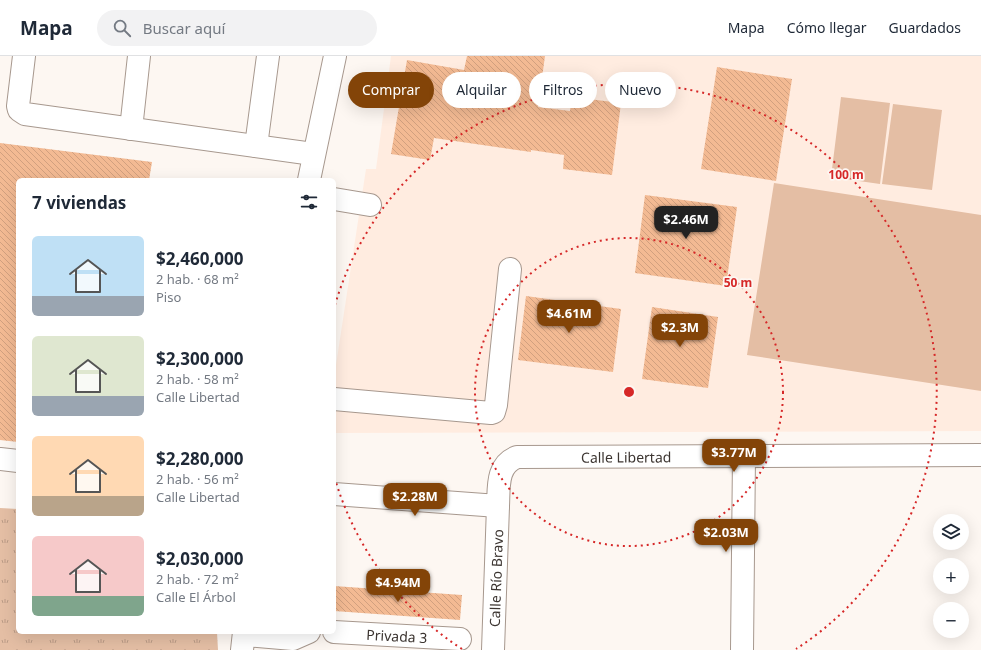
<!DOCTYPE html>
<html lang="es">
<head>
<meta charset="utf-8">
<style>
  :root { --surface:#fff; --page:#f2f2f3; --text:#1f2937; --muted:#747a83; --line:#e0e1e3; --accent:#834408 }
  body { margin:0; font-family:"Noto Sans",sans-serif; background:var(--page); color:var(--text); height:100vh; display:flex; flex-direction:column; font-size:15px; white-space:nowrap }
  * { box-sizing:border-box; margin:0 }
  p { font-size:13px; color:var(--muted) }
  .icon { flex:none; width:22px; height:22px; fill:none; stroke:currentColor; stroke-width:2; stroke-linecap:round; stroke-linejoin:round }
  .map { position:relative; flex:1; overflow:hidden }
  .panel { position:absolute; left:16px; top:122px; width:320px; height:456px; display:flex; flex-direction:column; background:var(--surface); border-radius:6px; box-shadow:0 4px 16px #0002 }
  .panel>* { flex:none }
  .banner { position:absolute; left:348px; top:16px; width:380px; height:36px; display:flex; gap:8px }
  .tools { position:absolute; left:933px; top:458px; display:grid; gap:8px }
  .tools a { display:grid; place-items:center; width:36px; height:36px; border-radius:50%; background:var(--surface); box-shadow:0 4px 16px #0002; font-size:20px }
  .price { position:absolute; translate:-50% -34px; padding:0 9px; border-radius:8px; background:var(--accent); color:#fff; font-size:13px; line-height:26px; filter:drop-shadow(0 1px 2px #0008) }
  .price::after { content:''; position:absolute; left:50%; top:24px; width:12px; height:9px; margin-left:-6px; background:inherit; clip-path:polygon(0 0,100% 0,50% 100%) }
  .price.active { background:#222; color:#fff }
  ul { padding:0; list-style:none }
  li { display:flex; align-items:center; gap:12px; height:100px; padding:0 16px }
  li span { display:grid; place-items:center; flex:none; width:112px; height:80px; border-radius:6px; color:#555 }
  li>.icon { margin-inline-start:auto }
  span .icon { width:48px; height:48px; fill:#fffc; stroke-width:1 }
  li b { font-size:17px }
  h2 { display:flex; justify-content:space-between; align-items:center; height:48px; padding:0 16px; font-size:17px }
  .pill { padding:0 14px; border-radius:18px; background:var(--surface); box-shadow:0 4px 16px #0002; font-size:14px; line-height:36px }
  .pill.active { background:var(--accent); color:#fff }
  header { display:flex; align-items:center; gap:24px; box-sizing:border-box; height:56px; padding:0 20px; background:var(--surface); border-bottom:1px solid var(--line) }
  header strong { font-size:19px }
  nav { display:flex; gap:22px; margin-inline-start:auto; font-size:14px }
  .search { width:280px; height:36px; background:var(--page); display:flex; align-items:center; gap:10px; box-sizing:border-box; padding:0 14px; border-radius:22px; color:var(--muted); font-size:15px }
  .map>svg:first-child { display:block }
  .built { fill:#ffece0 }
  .grass { fill:url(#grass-tufts) }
  .green { fill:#e4bea4 }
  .building { fill:url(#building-back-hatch) }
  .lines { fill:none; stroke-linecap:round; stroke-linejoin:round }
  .minor-casing { stroke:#a7988e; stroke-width:24 }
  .major-casing { stroke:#a7988e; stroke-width:24 }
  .minor { stroke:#fff; stroke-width:22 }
  .major { stroke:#fff; stroke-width:22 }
  .ring { fill:none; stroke:#d62828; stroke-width:2; stroke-dasharray:2 4 }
  .labels { text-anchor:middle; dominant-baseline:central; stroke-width:3.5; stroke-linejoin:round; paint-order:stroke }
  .street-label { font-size:14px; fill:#3c3531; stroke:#fdf7f2 }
  .centre { fill:#d62828; stroke:#fdf7f2; stroke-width:2 }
  .ring-label { font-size:12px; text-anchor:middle; font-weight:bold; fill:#d62828; stroke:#fdf7f2; stroke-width:3.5; stroke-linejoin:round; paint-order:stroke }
</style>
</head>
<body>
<header>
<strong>Mapa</strong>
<div class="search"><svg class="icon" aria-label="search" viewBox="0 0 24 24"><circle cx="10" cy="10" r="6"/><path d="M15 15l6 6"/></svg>Buscar aquí</div>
<nav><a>Mapa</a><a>Cómo llegar</a><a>Guardados</a></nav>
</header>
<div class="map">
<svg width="981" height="594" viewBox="0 0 981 594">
  <defs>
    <pattern id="grass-tufts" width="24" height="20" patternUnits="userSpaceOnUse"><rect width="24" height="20" fill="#e4bea4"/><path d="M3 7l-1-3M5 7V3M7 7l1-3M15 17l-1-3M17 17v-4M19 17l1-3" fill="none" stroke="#ba9b86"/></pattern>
    <pattern id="building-back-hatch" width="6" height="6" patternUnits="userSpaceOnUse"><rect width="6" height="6" fill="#f3ba93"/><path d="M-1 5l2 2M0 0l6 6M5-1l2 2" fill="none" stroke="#d1a07f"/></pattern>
  </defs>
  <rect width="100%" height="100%" fill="#fdf7f2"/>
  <path class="built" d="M391 0H981V375L334 377V322L366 113H376Z"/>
  <path class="grass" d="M0 452 18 453V576H217L218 594H0Z"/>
  <path class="green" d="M841 41 890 47 880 128 831 121Z
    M893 48 942 54 932 134 882 128Z
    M774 127 981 159V335L747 299Z"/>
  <path class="building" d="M467 0H545L538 51 570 55 572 41 621 47 612 119 563 113 564 99 531 94V96L434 82 430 104 391 98 407 4 464 14Z
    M717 11 792 23 776 125 701 113Z
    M0 87 152 106 149 124H18V386L0 384Z
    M645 139 737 151 726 230 635 217Z
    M526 240 621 253 613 316 518 304Z
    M652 251 718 261 708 332 642 323Z
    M334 530 462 539 460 564 334 555Z"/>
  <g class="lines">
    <g class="minor-casing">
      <g id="minor">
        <path d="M24 0 18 50 19 54 25 58 313 98"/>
        <path d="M131 73 139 0"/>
        <path d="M256 90 268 0"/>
        <path d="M334 143 370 149"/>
        <path d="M334 343 491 357 494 356 496 349 510 213"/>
        <path d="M0 403 18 405"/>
        <path id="s1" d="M334 576 460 583"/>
        <path d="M244 579 293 583 309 576"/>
        <path id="s2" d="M493 594 498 450"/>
        <path d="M742 594 744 400"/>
      </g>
    </g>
    <g class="major-casing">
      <g id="major">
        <path d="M309 124 335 0"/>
        <path id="s3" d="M334 438 498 450C499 432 496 409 517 401L981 399"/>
        <path d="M242 594 244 576"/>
      </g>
    </g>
    <use href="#minor" class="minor"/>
    <use href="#major" class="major"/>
  </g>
  <g class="ring">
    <circle cx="629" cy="336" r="154"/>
    <path d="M462 593A307 307 0 0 1 335 423M335 249A307 307 0 1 1 796 593"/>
  </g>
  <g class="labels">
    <g class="street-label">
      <text stroke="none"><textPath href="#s3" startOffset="330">Calle Libertad</textPath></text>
      <text stroke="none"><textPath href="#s2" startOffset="72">Calle Río Bravo</textPath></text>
      <text stroke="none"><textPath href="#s1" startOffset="63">Privada 3</textPath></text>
    </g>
  </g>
  <circle cx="629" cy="336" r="6" class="centre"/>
  <g class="ring-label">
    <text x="846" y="123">100 m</text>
    <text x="738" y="231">50 m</text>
  </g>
</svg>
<div class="tools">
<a><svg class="icon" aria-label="layers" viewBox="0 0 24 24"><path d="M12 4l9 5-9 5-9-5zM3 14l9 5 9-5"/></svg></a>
<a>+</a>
<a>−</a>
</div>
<b class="price active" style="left:686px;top:184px">$2.46M</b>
<b class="price" style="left:569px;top:278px">$4.61M</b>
<b class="price" style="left:680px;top:292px">$2.3M</b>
<b class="price" style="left:734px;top:417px">$3.77M</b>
<b class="price" style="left:415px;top:461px">$2.28M</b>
<b class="price" style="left:726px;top:497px">$2.03M</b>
<b class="price" style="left:398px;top:547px">$4.94M</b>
<div class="banner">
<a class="pill active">Comprar</a>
<a class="pill">Alquilar</a>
<a class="pill">Filtros</a>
<a class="pill">Nuevo</a>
</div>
<section class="panel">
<h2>7 viviendas<svg class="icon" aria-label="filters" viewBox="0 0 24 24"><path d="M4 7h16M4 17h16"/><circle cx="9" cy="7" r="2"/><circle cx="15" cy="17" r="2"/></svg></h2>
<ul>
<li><span style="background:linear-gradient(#bfe0f5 75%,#9aa5b1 0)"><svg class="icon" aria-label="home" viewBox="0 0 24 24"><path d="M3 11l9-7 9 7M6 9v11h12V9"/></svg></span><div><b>$2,460,000</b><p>2 hab. · 68 m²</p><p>Piso</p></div></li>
<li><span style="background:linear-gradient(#dfe7d0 75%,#9aa5b1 0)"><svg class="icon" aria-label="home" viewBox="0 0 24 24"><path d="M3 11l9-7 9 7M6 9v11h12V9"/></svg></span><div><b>$2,300,000</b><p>2 hab. · 58 m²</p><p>Calle Libertad</p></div></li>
<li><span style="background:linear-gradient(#ffd9b3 75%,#b9a48a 0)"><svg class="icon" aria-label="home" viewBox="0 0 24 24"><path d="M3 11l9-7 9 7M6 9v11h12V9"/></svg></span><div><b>$2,280,000</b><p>2 hab. · 56 m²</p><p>Calle Libertad</p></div></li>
<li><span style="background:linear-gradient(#f6c9c9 75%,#7fa58c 0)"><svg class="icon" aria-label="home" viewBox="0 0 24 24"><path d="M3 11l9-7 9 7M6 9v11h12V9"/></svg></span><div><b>$2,030,000</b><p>2 hab. · 72 m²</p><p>Calle El Árbol</p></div></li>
</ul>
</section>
</div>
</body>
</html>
